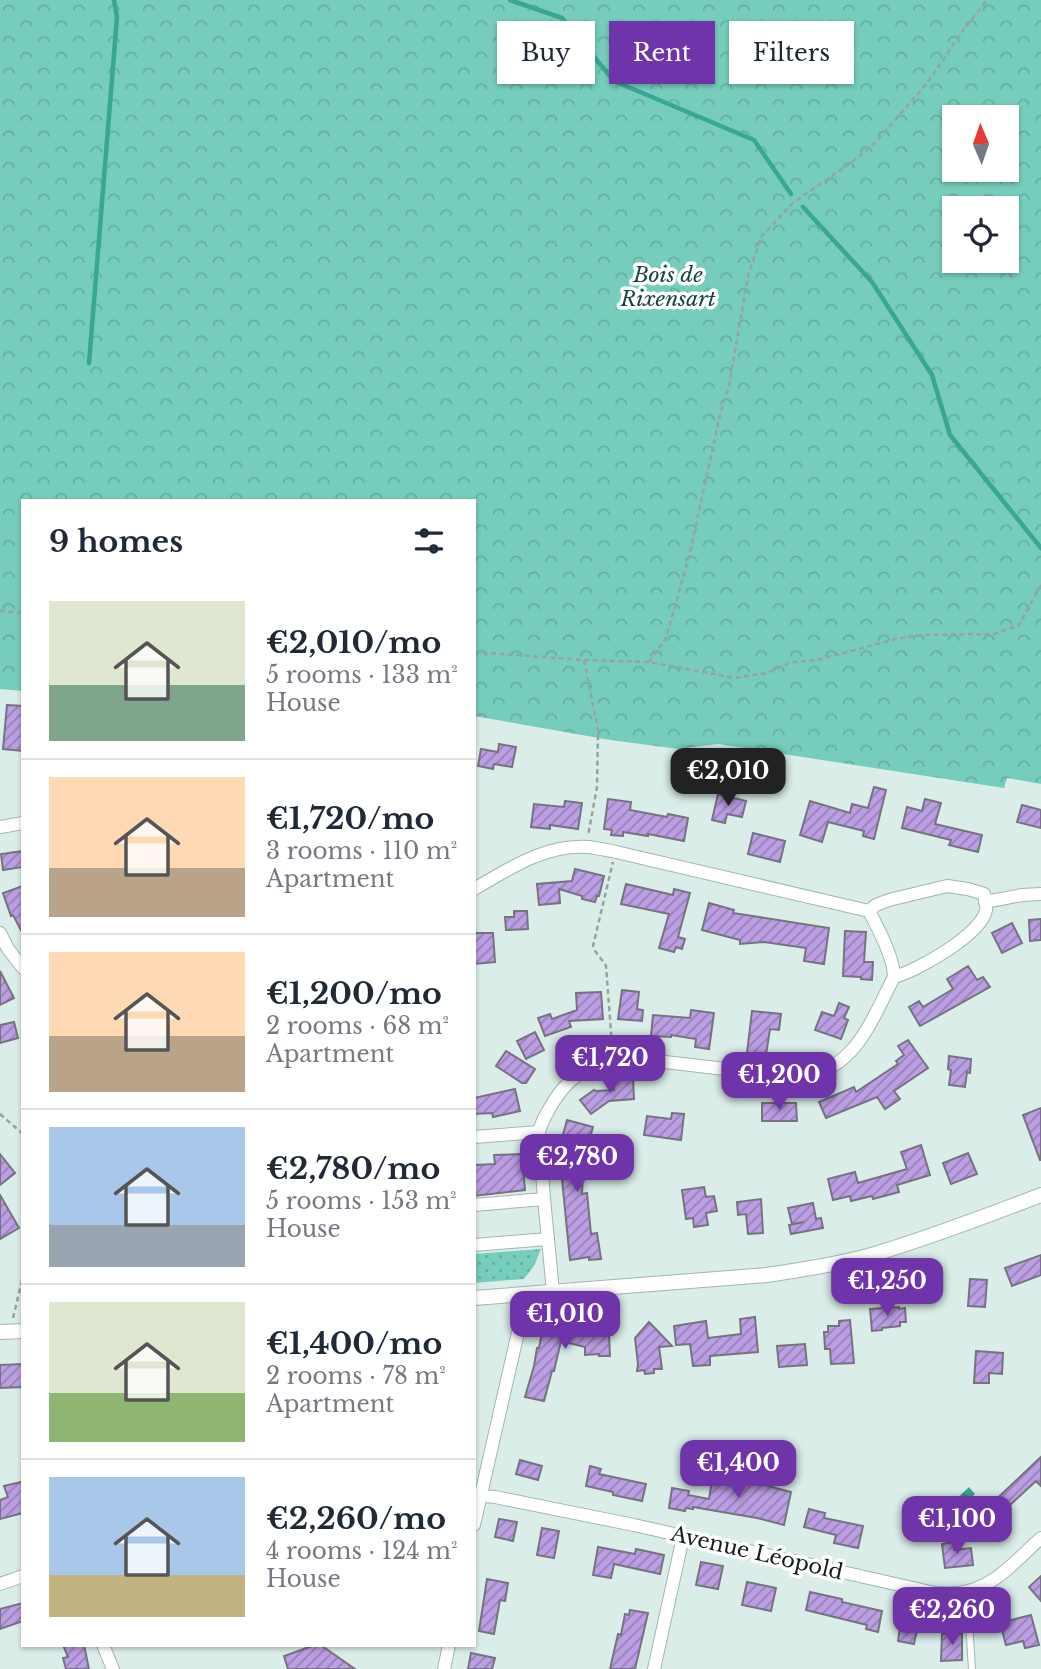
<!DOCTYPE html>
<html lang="en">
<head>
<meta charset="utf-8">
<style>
  :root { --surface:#fff; --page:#f2f2f3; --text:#1f2937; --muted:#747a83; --line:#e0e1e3; --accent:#7034aa }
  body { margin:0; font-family:"Libre Baskerville",serif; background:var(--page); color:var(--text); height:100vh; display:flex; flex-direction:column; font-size:26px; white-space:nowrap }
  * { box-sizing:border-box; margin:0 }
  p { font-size:23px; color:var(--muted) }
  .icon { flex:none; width:38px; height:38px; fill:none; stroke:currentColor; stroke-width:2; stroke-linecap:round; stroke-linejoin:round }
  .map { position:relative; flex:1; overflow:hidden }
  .drawer { position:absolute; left:21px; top:499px; width:455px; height:1148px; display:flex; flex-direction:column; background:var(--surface); border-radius:0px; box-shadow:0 2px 5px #0004 }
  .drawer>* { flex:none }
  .banner { position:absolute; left:497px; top:21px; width:438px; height:63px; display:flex; gap:14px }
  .needle { width:46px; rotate:358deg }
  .controls { position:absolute; left:942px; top:105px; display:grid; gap:14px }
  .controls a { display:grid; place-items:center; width:77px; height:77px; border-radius:0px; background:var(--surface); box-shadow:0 2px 5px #0004; font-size:35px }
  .price { position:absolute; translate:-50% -60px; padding:0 16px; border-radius:14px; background:var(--accent); color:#fff; font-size:23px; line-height:46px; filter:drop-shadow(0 2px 4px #0008) }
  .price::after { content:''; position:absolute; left:50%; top:42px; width:21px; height:16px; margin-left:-10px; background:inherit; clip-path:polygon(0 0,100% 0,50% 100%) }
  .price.on { background:#222; color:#fff }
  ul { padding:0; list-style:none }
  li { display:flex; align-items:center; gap:21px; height:175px; padding:0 28px }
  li+li { border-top:2px solid var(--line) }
  li span { display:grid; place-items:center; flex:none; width:196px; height:140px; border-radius:0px; color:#555 }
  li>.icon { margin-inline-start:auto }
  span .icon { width:84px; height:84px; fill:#fffc; stroke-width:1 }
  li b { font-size:30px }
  h2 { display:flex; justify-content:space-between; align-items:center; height:84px; padding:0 28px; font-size:30px }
  .chip { padding:0 24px; border-radius:0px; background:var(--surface); box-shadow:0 2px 5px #0004; font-size:24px; line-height:63px }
  .chip.on { background:var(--accent); color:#fff }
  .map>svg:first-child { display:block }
  .grass { fill:url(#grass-dots) }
  .forest { fill:url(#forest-crowns); fill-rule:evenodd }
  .water { fill:url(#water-waves) }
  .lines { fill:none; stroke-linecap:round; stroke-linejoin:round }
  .stream { stroke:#3aa794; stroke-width:4.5 }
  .building { fill:url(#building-hatch); stroke:#77727f; stroke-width:2 }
  .service-casing { stroke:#a3b5b1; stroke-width:8 }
  .minor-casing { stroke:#a3b5b1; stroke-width:14 }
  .tertiary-casing { stroke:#a3b5b1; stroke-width:16 }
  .path { stroke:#95a4a1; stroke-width:2.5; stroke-dasharray:5 3.5; stroke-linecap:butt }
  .service { stroke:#fff; stroke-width:6 }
  .minor { stroke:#fff; stroke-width:12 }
  .tertiary { stroke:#fff; stroke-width:14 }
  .labels { text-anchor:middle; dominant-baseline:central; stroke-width:7; stroke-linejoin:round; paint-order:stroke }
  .park-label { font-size:21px; font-style:italic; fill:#15443c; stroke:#fff }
  .street-label { font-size:21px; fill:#141b1a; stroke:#fff }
</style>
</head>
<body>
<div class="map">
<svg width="1041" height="1669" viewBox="0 0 1041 1669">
  <defs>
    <pattern id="grass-dots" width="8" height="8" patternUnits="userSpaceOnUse" patternTransform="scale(1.75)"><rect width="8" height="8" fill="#76cdbb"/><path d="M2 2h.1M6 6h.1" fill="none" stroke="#65afa0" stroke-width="1.8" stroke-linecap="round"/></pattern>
    <pattern id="forest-crowns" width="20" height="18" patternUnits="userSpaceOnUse" patternTransform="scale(1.75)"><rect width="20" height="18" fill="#76cdbb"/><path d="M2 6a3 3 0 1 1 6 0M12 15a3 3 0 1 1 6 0" fill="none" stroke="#65afa0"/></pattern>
    <pattern id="water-waves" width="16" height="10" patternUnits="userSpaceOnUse" patternTransform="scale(1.75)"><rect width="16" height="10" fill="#3aa794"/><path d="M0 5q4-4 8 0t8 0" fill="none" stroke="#308778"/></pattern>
    <pattern id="building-hatch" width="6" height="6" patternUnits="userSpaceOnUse" patternTransform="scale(1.75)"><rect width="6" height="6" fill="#bb9ee3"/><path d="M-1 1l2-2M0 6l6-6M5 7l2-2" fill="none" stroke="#9780b7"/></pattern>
  </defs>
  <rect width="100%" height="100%" fill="#daede9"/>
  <path class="grass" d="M541 1249 534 1266 524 1279 474 1283V1254Z"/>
  <path class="forest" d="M0 0H1041V784L1007 778 1004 788 718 744 679 749 610 740 474 716V500H23V691L0 689ZM954 117H1006V170H954ZM954 208H1006V261H954Z"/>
  <path class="water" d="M969 1487 975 1494 959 1509 953 1502Z"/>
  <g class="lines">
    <path class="stream" d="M510 0 562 18 614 81 754 140 791 194
      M803 207 872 282 932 375 950 435 1041 548
      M89 363 117 17 114 0"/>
  </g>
  <path class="building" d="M7 705 23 706V751L3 749Z
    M499 744 516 747 512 767 494 764 493 769 478 766 481 749 498 752Z
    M874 787 886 790 874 839 863 836 864 831 828 822 822 842 800 835 810 801 850 813 852 804 868 808Z
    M718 794 746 801 742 817 727 814 725 823 712 820Z
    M608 799 631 802 630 810 667 817 668 814 688 818 684 841 648 834V836L623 832V836L611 835 612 830 604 829Z
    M925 799 941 803 935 824 982 835 978 852 949 845 951 840 902 828 907 807 922 811Z
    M565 801 582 803 578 829 550 825V829L531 827 534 804 564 807Z
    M1022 805 1041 810V828L1017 822Z
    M753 833 785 841 780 862 748 854Z
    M23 851V867L3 870 1 854Z
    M575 869 604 876 599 896H597L595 902 582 899V896L559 889 560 903 539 905 537 884 572 881Z
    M626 884 673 895 674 889 690 893 678 937 685 939 682 949 676 947 674 952 659 948 669 914 621 904Z
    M23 886V934L13 915 11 916 3 893Z
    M709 903 734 910 733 913 829 928 824 964 804 961 806 948 764 942 740 944V940L702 930Z
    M514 911H527L528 929 506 930 505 917H514Z
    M1041 919V940L1030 941 1029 920Z
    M1012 923 1022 943 1002 953 992 933Z
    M845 931 866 932 864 962H873L872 980 861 979V977L843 976Z
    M474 933H493L495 962 474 964Z
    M968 966 977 980 983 977 990 987 920 1026 909 1007 919 1001 923 1007 953 989 947 979Z
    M0 971 14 998 0 1005Z
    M622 990 639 992 637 1009 643 1010 642 1021 618 1019Z
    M601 992 603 1019 569 1021 571 1027 545 1036 538 1018 550 1014 552 1019 577 1010 576 993Z
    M839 1003 849 1007 844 1018 848 1020 841 1039 815 1030 822 1012 834 1016Z
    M691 1010 714 1013 709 1049 695 1047 696 1039 671 1035V1037L651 1036 653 1015 690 1018Z
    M752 1011 781 1014 779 1030 770 1029 766 1055 747 1053Z
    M14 1022 18 1038 0 1043V1025Z
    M535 1032 544 1050 526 1059 517 1041Z
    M908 1040 928 1068 894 1091 900 1099 885 1109 877 1097 826 1118 819 1102 854 1087 856 1092 898 1064 896 1061 904 1055 898 1046Z
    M506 1051 535 1069 526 1083H522L496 1066Z
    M949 1056 971 1059 970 1073 967 1072 965 1087 949 1085 951 1070 948 1069Z
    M633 1078 634 1099 609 1101 591 1114 580 1100 594 1090 596 1091 614 1090 613 1080Z
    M515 1089 520 1111 493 1117 492 1113 474 1114V1098Z
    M762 1103H796L797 1121H762Z
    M1041 1108V1160H1040L1023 1115Z
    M672 1113 684 1114 681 1140 644 1135 647 1116 671 1119Z
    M567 1120 593 1127 590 1138 579 1135 583 1169 582 1194 587 1193 591 1234 597 1233 601 1259 589 1260V1257L570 1260 559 1149Z
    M921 1145 930 1175 897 1185 899 1192 873 1199 872 1196 851 1201 850 1196 833 1200 828 1179 855 1172 858 1183 907 1169 901 1152Z
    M968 1153 977 1174 951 1184 943 1163Z
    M0 1154 15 1173 0 1185Z
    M522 1154 525 1190 474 1196V1165L495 1164 494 1155Z
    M704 1187 706 1197 714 1196 717 1211 706 1213 708 1225 694 1227 693 1218 686 1219 682 1190Z
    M0 1195 19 1228 0 1239Z
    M761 1199 763 1233 748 1234 746 1214 738 1215 737 1202Z
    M813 1203 816 1219 821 1218 823 1228 791 1234 789 1225 804 1222 792 1224 788 1208Z
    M1041 1255V1275L1012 1286 1005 1268Z
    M970 1279 987 1280 985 1307 968 1306Z
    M899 1307V1309L905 1308 906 1322H900V1326L882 1328V1330L872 1331 870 1309Z
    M755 1317 758 1352 710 1356V1365L693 1366 690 1344 676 1345 674 1326 706 1321 708 1338 741 1334 740 1319Z
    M850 1320 854 1363 831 1364 830 1349H825L824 1332H828V1326H839V1321Z
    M595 1321V1323L611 1322 612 1335H609L610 1356H599V1354L585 1355V1347L561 1341 554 1371H552L544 1401 525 1397 534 1366 537 1348H539L543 1327 583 1324V1322Z
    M649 1322 672 1346 659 1347 662 1369H654V1373L645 1374 644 1370 637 1371 638 1364 635 1338Z
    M805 1344 807 1365 779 1367 777 1346Z
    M976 1351 1003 1353 1002 1374 989 1373V1383H974Z
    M23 1364V1387L0 1388V1365Z
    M1041 1457V1486L1036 1481 996 1518 1008 1532 999 1541 991 1532 986 1537 972 1520 975 1517 969 1511 981 1501 987 1508Z
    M520 1460 542 1466 538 1480 516 1474Z
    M590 1466 601 1469 599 1474 646 1484 642 1501 613 1495V1492L586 1486Z
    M742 1479 764 1482V1485L791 1492 784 1525 757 1518 693 1507V1509L686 1508 685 1511 669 1508 672 1488 689 1491 688 1495 709 1499 712 1480 741 1485Z
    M21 1482 23 1489V1513L0 1519V1500L8 1497 4 1486Z
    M809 1509 825 1513 824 1518 863 1526 858 1548 834 1543 836 1535 804 1527Z
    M499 1519 517 1522 513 1541 495 1537Z
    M542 1528 559 1531 554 1558 537 1555Z
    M953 1542 954 1550 971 1548 973 1565 945 1568 942 1544Z
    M598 1547 635 1554 636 1549 664 1555 660 1574 614 1564 611 1578 593 1575Z
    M701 1562 723 1566 718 1589 696 1585Z
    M1041 1576V1601L1029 1587Z
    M487 1579 508 1583 505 1601 500 1600 494 1634 479 1631Z
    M747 1582 776 1588 771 1611 742 1605Z
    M810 1592 842 1599V1602L882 1611 878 1632 866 1629 867 1625 806 1610Z
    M23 1603V1621L0 1629V1609Z
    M630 1610 648 1613 635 1669H610L618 1634 621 1635 625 1614 629 1615Z
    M1031 1615 1039 1645 1025 1648 1023 1641 1006 1645 1000 1623Z
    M901 1622 918 1625 914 1644 898 1641Z
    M942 1634H962V1660L941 1661Z
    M63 1645H84L89 1669H66L63 1658 68 1657Z
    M312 1646H322L355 1669H288L284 1656Z
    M471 1653 495 1658 492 1669H468Z"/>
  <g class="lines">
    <g class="service-casing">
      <path id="service" d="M967 1592 972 1669"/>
    </g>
    <g class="minor-casing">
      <path id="minor" d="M0 827 23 823
        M474 889C509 869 545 844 588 847 597 848 606 850 616 852L869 911
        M985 902 1022 895 1041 894
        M869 911 876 905 889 900 947 886 968 889 984 894C985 899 987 906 986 910 982 934 917 971 894 977
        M869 911C878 928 894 958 894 977
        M0 933 8 949 23 968
        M474 1137 539 1132
        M474 1205 544 1199
        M474 1245 548 1239
        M553 1291 544 1199 539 1132C541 1124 544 1118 548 1111 565 1079 587 1063 623 1057L793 1077C854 1075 870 1023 894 977
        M474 1495 495 1497 634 1525 935 1593C942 1593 950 1594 957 1593 993 1590 1016 1560 1041 1538
        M474 1525 527 1293
        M0 1584 23 1576
        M103 1645 113 1669
        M444 1669 449 1645
        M654 1669 683 1537"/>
    </g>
    <g class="tertiary-casing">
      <path id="tertiary" d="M474 1298 767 1275C800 1270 835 1265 868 1256 926 1239 984 1217 1041 1195
        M0 1332 23 1331"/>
    </g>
    <path class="path" d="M0 611 23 613
      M474 652 584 660 649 662 735 678 767 673 792 662 817 660 896 639 920 635 994 634 1019 625 1041 585
      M584 660 598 730 597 787 588 836
      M649 662 666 638 689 557 720 415 729 386 748 276 761 237 794 202 848 165 874 144 928 82 962 32 987 0
      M612 1045 606 966C602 959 595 953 593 946L613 862
      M0 1114 23 1134
      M13 1318 23 1276"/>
    <use href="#service" class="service"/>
    <use href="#minor" class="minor"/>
    <use href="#tertiary" class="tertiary"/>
  </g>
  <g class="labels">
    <g class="park-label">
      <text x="668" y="275">Bois de<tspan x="668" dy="24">Rixensart</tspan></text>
    </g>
    <g class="street-label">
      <text transform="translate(757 1553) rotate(13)">Avenue Léopold</text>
    </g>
  </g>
</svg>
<div class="controls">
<a><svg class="needle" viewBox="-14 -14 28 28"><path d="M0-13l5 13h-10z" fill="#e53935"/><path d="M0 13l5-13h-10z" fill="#747a83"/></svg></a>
<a><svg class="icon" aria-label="locate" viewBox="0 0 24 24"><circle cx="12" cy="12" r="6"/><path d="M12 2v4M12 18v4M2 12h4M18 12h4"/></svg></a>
</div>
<b class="price on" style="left:728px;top:808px">€2,010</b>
<b class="price" style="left:610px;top:1095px">€1,720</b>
<b class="price" style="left:779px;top:1112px">€1,200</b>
<b class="price" style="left:577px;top:1194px">€2,780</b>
<b class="price" style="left:887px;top:1318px">€1,250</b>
<b class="price" style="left:565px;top:1351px">€1,010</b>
<b class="price" style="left:738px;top:1500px">€1,400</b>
<b class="price" style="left:957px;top:1556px">€1,100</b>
<b class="price" style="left:952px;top:1647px">€2,260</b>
<div class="banner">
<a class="chip">Buy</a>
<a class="chip on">Rent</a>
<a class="chip">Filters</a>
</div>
<section class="drawer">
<h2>9 homes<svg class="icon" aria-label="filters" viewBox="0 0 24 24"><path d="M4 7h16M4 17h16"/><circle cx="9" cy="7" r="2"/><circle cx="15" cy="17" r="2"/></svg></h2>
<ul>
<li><span style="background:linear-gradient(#dfe7d0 60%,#7fa58c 0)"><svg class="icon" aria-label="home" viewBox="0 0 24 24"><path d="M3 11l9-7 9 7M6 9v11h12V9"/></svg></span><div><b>€2,010/mo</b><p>5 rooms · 133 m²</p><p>House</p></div></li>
<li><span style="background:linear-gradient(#ffd9b3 65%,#b9a48a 0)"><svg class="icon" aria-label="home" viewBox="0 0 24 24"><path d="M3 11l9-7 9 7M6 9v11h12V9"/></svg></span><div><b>€1,720/mo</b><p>3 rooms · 110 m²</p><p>Apartment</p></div></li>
<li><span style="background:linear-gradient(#ffd9b3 60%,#b9a48a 0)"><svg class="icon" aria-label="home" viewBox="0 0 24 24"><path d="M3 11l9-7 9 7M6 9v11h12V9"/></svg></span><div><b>€1,200/mo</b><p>2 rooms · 68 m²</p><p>Apartment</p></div></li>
<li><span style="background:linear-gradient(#a9c7e8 70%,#9aa5b1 0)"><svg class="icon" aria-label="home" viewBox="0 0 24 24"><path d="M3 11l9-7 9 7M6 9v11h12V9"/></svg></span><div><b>€2,780/mo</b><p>5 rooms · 153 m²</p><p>House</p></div></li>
<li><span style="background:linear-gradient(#dfe7d0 65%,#8fb573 0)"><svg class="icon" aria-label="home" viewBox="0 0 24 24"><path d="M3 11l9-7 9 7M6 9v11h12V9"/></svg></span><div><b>€1,400/mo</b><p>2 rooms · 78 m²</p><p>Apartment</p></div></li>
<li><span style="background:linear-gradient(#a9c7e8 70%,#c2b280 0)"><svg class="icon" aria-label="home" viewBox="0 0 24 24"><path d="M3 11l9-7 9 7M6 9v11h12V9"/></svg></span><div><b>€2,260/mo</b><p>4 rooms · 124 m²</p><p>House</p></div></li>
</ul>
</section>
</div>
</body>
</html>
